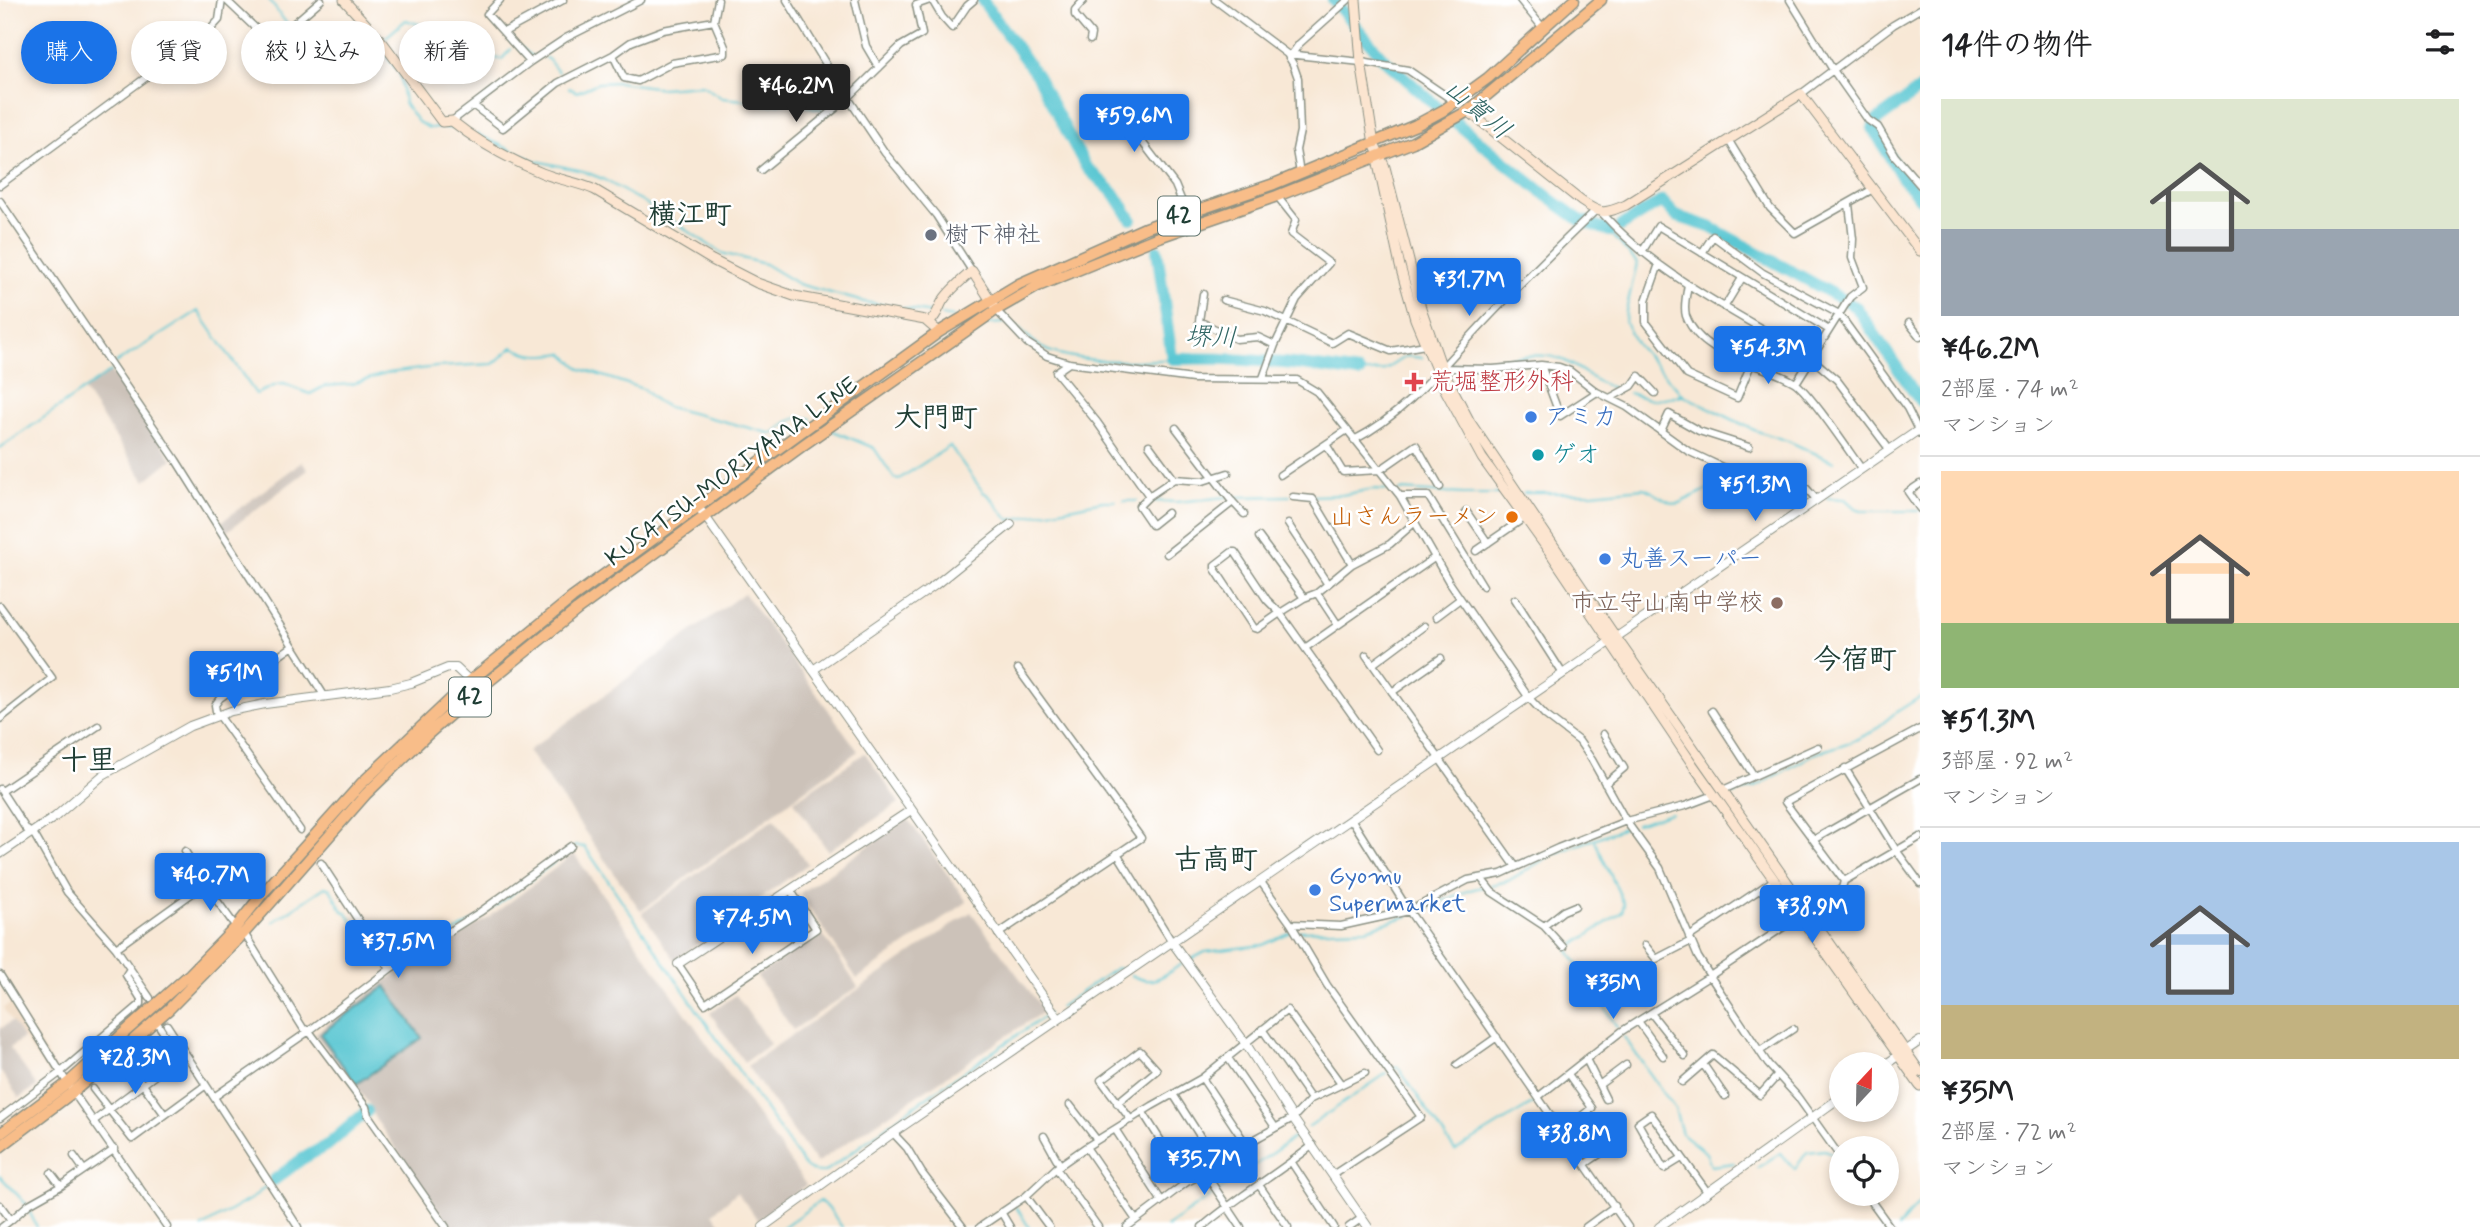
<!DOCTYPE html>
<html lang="ja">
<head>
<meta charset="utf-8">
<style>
  :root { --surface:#fff; --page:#f6f6f6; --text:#202124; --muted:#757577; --line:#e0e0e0; --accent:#1a73e8 }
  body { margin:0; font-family:Mynerve,"Klee One",sans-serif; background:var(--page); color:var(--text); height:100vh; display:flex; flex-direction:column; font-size:26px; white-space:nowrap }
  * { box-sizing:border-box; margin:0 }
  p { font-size:23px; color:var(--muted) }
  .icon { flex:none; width:38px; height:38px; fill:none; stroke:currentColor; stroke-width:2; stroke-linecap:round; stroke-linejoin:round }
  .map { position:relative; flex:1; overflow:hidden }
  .side { display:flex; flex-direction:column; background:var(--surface); width:560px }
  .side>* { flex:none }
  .top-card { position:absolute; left:21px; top:21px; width:665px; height:63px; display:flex; gap:14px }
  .needle { width:46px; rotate:22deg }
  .tools { position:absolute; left:1829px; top:1052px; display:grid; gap:14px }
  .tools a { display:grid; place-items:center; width:70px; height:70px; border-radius:50%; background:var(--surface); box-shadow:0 4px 10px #0003; font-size:35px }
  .price { position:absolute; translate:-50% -60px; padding:0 16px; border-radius:7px; background:var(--accent); color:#fff; font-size:23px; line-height:46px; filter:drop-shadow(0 2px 4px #0008) }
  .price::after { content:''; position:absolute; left:50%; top:42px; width:21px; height:16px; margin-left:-10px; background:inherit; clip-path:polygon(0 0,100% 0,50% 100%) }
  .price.selected { background:#222; color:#fff }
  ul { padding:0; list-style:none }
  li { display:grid; align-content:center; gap:14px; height:371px; padding:0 21px }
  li+li { border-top:2px solid var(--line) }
  li span { display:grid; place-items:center; height:217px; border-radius:0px; color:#555 }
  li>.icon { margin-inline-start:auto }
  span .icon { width:126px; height:126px; fill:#fffc; stroke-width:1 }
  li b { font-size:30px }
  h2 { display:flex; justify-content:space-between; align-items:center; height:84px; padding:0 21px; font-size:30px }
  .tag { padding:0 24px; border-radius:32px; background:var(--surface); box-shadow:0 4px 10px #0003; font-size:24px; line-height:63px }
  .tag.selected { background:var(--accent); color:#fff }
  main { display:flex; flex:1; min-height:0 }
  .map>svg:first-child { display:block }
  .built { fill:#eed6bb }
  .industrial { fill:#ccc2b9 }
  .water { fill:#5bc7d3; stroke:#3d8284; stroke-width:2 }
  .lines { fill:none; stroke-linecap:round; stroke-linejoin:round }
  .stream { stroke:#5bc7d3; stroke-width:2 }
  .river { stroke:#5bc7d3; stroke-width:12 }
  .minor-casing { stroke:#8c9285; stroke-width:9 }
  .tertiary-casing { stroke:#8c9285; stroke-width:10 }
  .secondary-casing { stroke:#8c9285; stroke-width:11 }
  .primary-casing { stroke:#8c9285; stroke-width:13 }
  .minor { stroke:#fff; stroke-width:6 }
  .tertiary { stroke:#fff; stroke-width:8 }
  .secondary { stroke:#fce5d0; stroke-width:9 }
  .primary { stroke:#f8bd89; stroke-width:10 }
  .worship-dot { fill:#6b7280; stroke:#fff; stroke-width:2.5 }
  .health-dot { fill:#e0444e; stroke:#fff; stroke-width:2.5 }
  .shop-dot { fill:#3f7fe0; stroke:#fff; stroke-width:2.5 }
  .culture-dot { fill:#0f9aa8; stroke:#fff; stroke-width:2.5 }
  .food-dot { fill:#e8710a; stroke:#fff; stroke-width:2.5 }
  .education-dot { fill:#8d6e63; stroke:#fff; stroke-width:2.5 }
  .labels { text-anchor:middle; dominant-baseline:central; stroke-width:5; stroke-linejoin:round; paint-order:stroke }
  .shield { fill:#fff; stroke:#627771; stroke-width:2 }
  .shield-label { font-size:23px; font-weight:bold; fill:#1f3d34 }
  .worship-label { font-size:24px; fill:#5b616d; stroke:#fff; text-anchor:start }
  .health-label { font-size:24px; fill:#be3a42; stroke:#fff; text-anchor:start }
  .shop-label { font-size:24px; fill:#366cbe; stroke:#fff; text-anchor:start }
  .culture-label { font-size:24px; fill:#0d838f; stroke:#fff; text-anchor:start }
  .street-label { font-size:24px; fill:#1f3d34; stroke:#fff }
  .food-label { font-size:24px; fill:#c56008; stroke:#fff; text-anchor:end }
  .education-label { font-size:24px; fill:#785e54; stroke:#fff; text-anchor:end }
  .water-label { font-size:26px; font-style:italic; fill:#316664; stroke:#fff }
  .quarter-label { font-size:28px; font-weight:bold; fill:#1f3d34; stroke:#fff }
</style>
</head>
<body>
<main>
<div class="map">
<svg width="1920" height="1227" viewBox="0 0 1920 1227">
  <rect width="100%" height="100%" fill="#fff"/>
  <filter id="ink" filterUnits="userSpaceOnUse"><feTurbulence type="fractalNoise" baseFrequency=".0143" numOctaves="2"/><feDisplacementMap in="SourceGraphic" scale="14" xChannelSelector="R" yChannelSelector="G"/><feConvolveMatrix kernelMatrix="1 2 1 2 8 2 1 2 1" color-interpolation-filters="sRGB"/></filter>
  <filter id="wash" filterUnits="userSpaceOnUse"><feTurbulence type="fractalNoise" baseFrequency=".00686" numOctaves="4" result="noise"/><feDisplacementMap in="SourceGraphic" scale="28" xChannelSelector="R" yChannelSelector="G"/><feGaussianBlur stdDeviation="1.57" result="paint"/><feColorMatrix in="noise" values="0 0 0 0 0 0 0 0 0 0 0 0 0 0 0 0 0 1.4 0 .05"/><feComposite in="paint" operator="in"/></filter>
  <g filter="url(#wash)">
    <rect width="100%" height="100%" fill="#f8e8d6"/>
    <path class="built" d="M13 1002 57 1072 50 1077 3 1008Z"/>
    <path class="industrial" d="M111 372 139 409 172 459 145 481 84 391Z
      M302 462 308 470 226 532 220 523Z
      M744 593 858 751 641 911 528 751Z
      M865 753 899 803 828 851 794 801Z
      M774 818 808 864 675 960 642 913Z
      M908 819 967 902 857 979 800 893Z
      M574 854 806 1185 758 1220 737 1192 713 1213 723 1227H451L374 1117 372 1108 315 1034 395 974 487 919Z
      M971 912 1044 1011 816 1163 747 1066Z
      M822 933 858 987 793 1030 757 976Z
      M736 995 770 1044 744 1062 710 1013Z
      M12 1021 23 1038 10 1048 37 1086 19 1098 0 1071V1029Z"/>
    <path class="water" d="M386 986 422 1038 356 1084 320 1034Z"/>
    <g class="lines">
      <path class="stream" d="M269 0 287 24
        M291 29 329 77 378 43
        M385 38 406 20 448 34 463 43 467 52 475 57 502 59 511 49
        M377 45 400 74 404 103 418 122 429 128H454
        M519 46 533 57
        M545 58 548 59 558 72
        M569 88 577 92 598 83 618 82 661 88 702 85 722 98 744 100 768 105 789 102 825 110
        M477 134 532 160 583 171 603 179 663 214 721 253 765 264 798 284 864 302 932 313
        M1609 231 1637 263 1626 311 1625 322 1637 345 1683 395 1754 430 1788 441 1834 462
        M941 315 953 317
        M986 324 1006 323
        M1017 326C1028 336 1038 348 1052 352 1087 363 1135 362 1172 359
        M116 363 198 311 256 394 276 385 284 384 310 394 325 386 352 384 388 373 436 367 493 364 513 347C531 357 543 356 563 353L581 369 643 389 656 401 668 407 765 432 773 434C784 425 796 413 811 419
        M1448 364C1480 366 1535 347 1563 360 1583 369 1594 383 1616 389
        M1359 373 1383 371 1406 356 1422 358
        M1629 393 1652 400 1682 395
        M831 430 874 448 894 478 899 479 950 446 983 492C995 497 998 512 1010 520L1103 501H1116
        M0 448 111 371
        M1400 490 1463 494H1500
        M1524 493H1592L1643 488C1656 491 1664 503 1677 504L1717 485H1745L1788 495 1810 496
        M1310 496 1342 495 1373 489 1391 490
        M1233 497 1290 496
        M1827 498 1845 499 1855 508 1865 511H1919
        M1124 501H1137
        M1151 501 1177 502 1227 497
        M1730 795 1756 787 1814 754 1853 741 1872 732 1895 713 1920 697
        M1690 808 1715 800
        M1636 824 1671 813
        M1595 841 1624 904 1622 912 1568 949 1617 1027
        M1491 885 1508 881 1553 854 1624 828
        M1413 913 1470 890 1486 886
        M273 922 325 887 330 889 343 911 346 912 383 966
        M1297 931 1366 929 1408 916
        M450 935 482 916 576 846 585 847 803 1164C809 1172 815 1172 825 1172L921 1101 1048 1014
        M1190 960 1205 952 1263 945 1291 932
        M1131 975C1154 987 1162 976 1182 964
        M1060 1007 1116 968 1123 970
        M1624 1037 1675 1109 1682 1134 1706 1153 1711 1166 1734 1163
        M1392 1070 1397 1066 1455 1151 1537 1101
        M1308 1127 1387 1073
        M1757 1168 1780 1153 1795 1169 1807 1152 1825 1150 1832 1153
        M0 1176 26 1204
        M1220 1190 1299 1134
        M1016 1207 1029 1227
        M28 1209 37 1227
        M202 1227 254 1197 267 1185
        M783 1227 820 1201 830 1210 842 1227
        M1166 1227 1215 1193
        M1898 1227 1920 1202"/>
      <path class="river" d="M982 0 1037 76 1086 167 1115 194 1131 219
        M1333 0 1384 59 1443 112 1548 197 1580 220 1610 231
        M1920 89 1876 121 1873 128 1901 176 1920 198
        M1621 226 1662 201 1676 216 1710 227 1846 301
        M1157 250 1172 359C1234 357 1298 363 1359 373
        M1852 305 1856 307 1920 401
        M274 1180 302 1159 329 1144 367 1111"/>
    </g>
  </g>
  <g filter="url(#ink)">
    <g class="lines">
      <g class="minor-casing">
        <path id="minor" d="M226 0 271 43 321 0
          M500 0 487 14 530 62
          M787 0 832 74 885 153 936 215 972 271
          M855 0 866 46 879 68
          M932 0 942 17 952 28 967 6 974 0
          M1084 0 1075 10V15L1091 34 1090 40
          M1215 0 1287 54 1293 64 1298 78 1300 131 1296 150 1300 173
          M1520 0 1543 28
          M1790 0 1833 70 1868 120 1878 127 1895 156 1920 185
          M504 32 563 0
          M1287 54 1361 62 1408 70 1455 102
          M1292 54 1299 44 1348 0
          M613 55 624 78 638 81 672 63 725 54V47L714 21 718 0
          M1801 94 1893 25 1920 9
          M1130 101 1120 113 1175 185 1187 214
          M474 106 503 128 558 83 613 55 631 42 663 30 714 21
          M452 121 530 62 566 38 641 0
          M1729 141 1770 208 1795 233 1873 189
          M761 170 848 98 901 46 922 34 916 5 930 0
          M0 185 209 31 219 20 222 0
          M0 201 176 460 325 697
          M1602 213C1658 276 1739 314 1810 357L1837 380 1889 449
          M1642 252 1658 226 1829 330
          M1702 253 1713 236 1763 273 1839 314 1907 408 1920 434
          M1659 264 1646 301V322L1687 375 1737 398 1751 364
          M1688 284C1687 293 1683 306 1686 316 1703 360 1760 361 1794 382 1809 391 1848 450 1861 468
          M1203 294 1199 321 1236 339 1258 337 1275 345
          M1223 300 1265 311 1332 343 1348 333 1391 351 1425 345
          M1725 306 1742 278
          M996 310 1027 343 1047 356 1069 363 1193 379 1297 380 1317 392 1400 496 1449 582 1529 698 1545 715 1579 741 1592 760 1626 821 1660 868 1698 957 1710 976 1768 1064 1797 1096 1841 1158
          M1909 323 1920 337
          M1069 363 1056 372 1097 422 1149 496
          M1541 365 1560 416 1597 392
          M1442 368 1493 369 1541 365 1559 367 1570 371 1597 392 1627 407 1688 451 1722 467 1749 474 1789 489 1806 488 1816 499
          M1263 378 1275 345 1297 299 1329 263 1291 234 1296 220 1277 196
          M1796 383 1850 297 1863 287 1852 258 1853 239 1849 204
          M1610 398 1632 386 1639 376 1655 393
          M1176 428 1230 499 1244 514
          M1661 431 1669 414 1699 431 1749 447
          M1354 440C1407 413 1445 363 1485 321 1521 283 1558 247 1595 211
          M1326 444 1343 472 1380 470 1416 445 1440 487
          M1149 445 1174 479
          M1280 475 1347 430
          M1920 484 1908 492 1920 509
          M1400 496H1428L1483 586
          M1293 497 1313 499 1352 564
          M1466 511 1488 543
          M1167 513 1152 525 1139 506 1149 496 1174 479 1203 481 1228 473
          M1288 524 1327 583
          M1259 537 1304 598
          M1476 551 1524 518
          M1232 552H1235L1267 600 1280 613 1257 629 1254 628 1215 569V565Z
          M1167 554 1233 502
          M1515 599 1563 674
          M0 606 52 678 0 719
          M1436 617 1460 599
          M1338 625 1317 593 1352 564 1390 544 1414 523
          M293 646 220 698 215 705 216 711 300 830
          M1305 648 1280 613 1304 598 1317 593
          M1366 655 1516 867
          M1373 664 1424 626
          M1392 692 1441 658
          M1712 711 1754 776
          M1603 734 1624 768 1605 784
          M1377 750 1305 648 1434 558
          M1845 768 1896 850 1920 883
          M0 789 26 829 35 836 67 892 116 948 150 998
          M1723 790 1818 747
          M2 791 98 726
          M1352 820 1409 911 1628 1227
          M1815 839 1920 779
          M185 851 205 884 236 927
          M1117 853 1172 942
          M321 863 390 969
          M1481 878 1492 892 1544 926 1563 947
          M1844 881 1785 802 1920 729
          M1261 882 1291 924 1327 985 1421 1117 1334 1174
          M1291 924 1341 926 1409 911 1468 880 1501 874 1558 848 1626 821 1685 806 1714 795
          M1544 926 1563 911 1575 906
          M244 933 303 1028 309 1031 366 1107 368 1115 446 1227
          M998 934 1141 838 1018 669
          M1689 937 1774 880
          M1645 945 1656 959 1691 941
          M116 948 205 884
          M678 964 705 1004 816 929 791 891
          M0 975 73 1092 167 1227
          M1651 1013 1685 1056
          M156 1021 179 1057
          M1638 1021 1663 1056
          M167 1025 298 1227
          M1262 1029 1311 1099
          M1760 1051 1793 1029
          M1228 1058 1275 1127
          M1586 1059 1606 1099
          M126 1061 165 1115
          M1703 1064 1725 1096
          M1457 1065 1497 1037
          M1202 1078 1246 1144
          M1682 1082 1713 1055 1760 1095 1778 1075
          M1599 1085 1626 1065
          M93 1089 132 1139 206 1085
          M1173 1094 1216 1161
          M214 1097 309 1031 390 969 480 912 571 846
          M1538 1097 1622 1031 1710 976 1842 888 1844 881 1920 837
          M1117 1103 1157 1070 1140 1051 1101 1080 1131 1120
          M1070 1105 1097 1140
          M1142 1111 1187 1182
          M0 1118 61 1072 141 1004V999L126 975 130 969
          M95 1120 185 1053
          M1115 1129 1161 1200
          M1562 1131 1592 1108 1568 1074
          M893 1133 907 1148 922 1173 963 1227
          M1044 1136 1060 1165
          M1086 1147 1136 1220
          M74 1156 84 1170
          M1682 1158 1664 1169 1638 1123 1651 1114 1708 1193
          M1292 1163 1334 1227
          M1585 1164 1616 1143
          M1056 1168 1098 1227
          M51 1173 61 1186
          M1205 1173 1241 1227
          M1259 1185 1288 1227
          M1866 1194 1890 1227
          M1026 1196 1049 1227
          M0 1205 11 1220 2 1227
          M1001 1212 1010 1227
          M11 1220 29 1204 61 1186 115 1149
          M980 1227 1026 1196 1056 1168 1086 1147 1152 1106 1202 1078 1287 1010 1341 1084
          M1127 1227 1187 1182 1205 1173 1216 1161 1293 1118 1311 1099 1365 1073
          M1202 1227C1237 1197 1277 1174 1313 1145
          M1349 1227 1362 1218
          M1586 1227 1615 1206"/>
      </g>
      <g class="tertiary-casing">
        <path id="tertiary" d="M702 512 1059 1019
          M813 670 934 586 1011 524
          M0 854 55 817 103 775 190 726 231 711 265 704 390 688 411 683 448 668H456L474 685
          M1172 942 1246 1044 1293 1118 1368 1227
          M678 964 911 810
          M1886 1064 1920 1041
          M763 1227 893 1133 1920 429
          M1659 1227 1841 1097"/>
      </g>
      <g class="secondary-casing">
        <path id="secondary" d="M344 0 383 43 442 122 452 121C478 142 511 160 542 173 559 180 578 182 595 190L712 260 757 283 794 296 925 320 939 332
          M1356 0 1361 62 1374 144 1385 167 1421 308 1442 368 1470 422 1613 633 1920 1072
          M1468 111 1581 201C1601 215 1604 214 1626 205L1801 94 1920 251
          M1379 157 1378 164 1400 266 1415 319 1443 386 1482 458 1549 551 1693 765 1920 1086
          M930 322C937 315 938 310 942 302 949 290 962 280 972 271L993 304"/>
      </g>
      <g class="primary-casing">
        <path id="primary" d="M0 1134 68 1083 190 974 236 927 263 893 361 784 470 681 572 598 939 332 1019 284 1145 228 1274 184 1416 125 1444 110 1488 78 1574 0
          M0 1147 73 1092 169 1009 244 933 366 794 428 734 478 690 577 610 806 443 996 310 1038 286 1156 238 1277 196 1413 142 1468 111 1601 0"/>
      </g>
      <use href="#minor" class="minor"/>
      <use href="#tertiary" class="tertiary"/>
      <use href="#secondary" class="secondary"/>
      <use href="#primary" class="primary"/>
    </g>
  </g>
  <circle class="worship-dot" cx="931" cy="235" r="7"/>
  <path class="health-dot" d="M1410.5 371.5h7v7h7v7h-7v7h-7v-7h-7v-7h7z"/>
  <g class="shop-dot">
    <circle cx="1531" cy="417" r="7"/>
    <circle cx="1605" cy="559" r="7"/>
    <circle cx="1315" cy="890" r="7"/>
  </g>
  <circle class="culture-dot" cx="1538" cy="455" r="7"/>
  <circle class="food-dot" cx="1512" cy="517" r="7"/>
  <circle class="education-dot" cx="1777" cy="603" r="7"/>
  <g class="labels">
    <g class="shield">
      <rect x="1158" y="196.5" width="42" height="39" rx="5"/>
      <rect x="449" y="677.5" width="42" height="39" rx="5"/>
    </g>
    <g class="shield-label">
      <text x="1179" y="216">42</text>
      <text x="470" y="697">42</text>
    </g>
    <g class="worship-label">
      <text x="945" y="235">樹下神社</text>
    </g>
    <g class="health-label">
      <text x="1430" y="382">荒堀整形外科</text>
    </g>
    <g class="shop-label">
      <text x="1545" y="417">アミカ</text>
      <text x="1619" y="559">丸善スーパー</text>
      <text x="1329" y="876">Gyomu<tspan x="1329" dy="28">Supermarket</tspan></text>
    </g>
    <g class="culture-label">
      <text x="1552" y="455">ゲオ</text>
    </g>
    <g class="street-label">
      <text transform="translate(732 472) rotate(-36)">KUSATSU-MORIYAMA LINE</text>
    </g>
    <g class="food-label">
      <text x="1498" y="517">山さんラーメン</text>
    </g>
    <g class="education-label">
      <text x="1763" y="603">市立守山南中学校</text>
    </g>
    <g class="water-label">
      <text transform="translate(1477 110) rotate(40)">山賀川</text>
      <text transform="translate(1211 338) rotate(2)">堺川</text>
    </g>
    <g class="quarter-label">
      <text x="690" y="215">横江町</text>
      <text x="936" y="418">大門町</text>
      <text x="1855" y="660">今宿町</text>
      <text x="88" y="761">十里</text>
      <text x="1216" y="860">古高町</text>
    </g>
  </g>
</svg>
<div class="tools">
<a><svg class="needle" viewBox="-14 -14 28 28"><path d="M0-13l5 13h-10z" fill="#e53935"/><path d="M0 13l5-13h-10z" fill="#757577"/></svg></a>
<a><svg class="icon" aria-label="locate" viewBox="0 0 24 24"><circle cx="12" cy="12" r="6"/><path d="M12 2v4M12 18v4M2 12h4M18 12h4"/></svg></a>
</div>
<b class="price selected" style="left:796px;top:124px">¥46.2M</b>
<b class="price" style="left:1134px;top:154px">¥59.6M</b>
<b class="price" style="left:1469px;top:318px">¥31.7M</b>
<b class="price" style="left:1768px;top:386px">¥54.3M</b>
<b class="price" style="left:1755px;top:523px">¥51.3M</b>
<b class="price" style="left:234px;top:711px">¥51M</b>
<b class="price" style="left:210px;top:913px">¥40.7M</b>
<b class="price" style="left:1812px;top:945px">¥38.9M</b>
<b class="price" style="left:752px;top:956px">¥74.5M</b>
<b class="price" style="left:398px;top:980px">¥37.5M</b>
<b class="price" style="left:1613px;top:1021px">¥35M</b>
<b class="price" style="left:135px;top:1096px">¥28.3M</b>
<b class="price" style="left:1574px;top:1172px">¥38.8M</b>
<b class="price" style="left:1204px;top:1197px">¥35.7M</b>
<div class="top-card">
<a class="tag selected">購入</a>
<a class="tag">賃貸</a>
<a class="tag">絞り込み</a>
<a class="tag">新着</a>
</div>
</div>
<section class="side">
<h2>14件の物件<svg class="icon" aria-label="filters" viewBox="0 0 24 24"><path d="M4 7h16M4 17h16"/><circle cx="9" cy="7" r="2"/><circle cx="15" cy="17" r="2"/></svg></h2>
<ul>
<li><span style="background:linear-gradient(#dfe7d0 60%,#9aa5b1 0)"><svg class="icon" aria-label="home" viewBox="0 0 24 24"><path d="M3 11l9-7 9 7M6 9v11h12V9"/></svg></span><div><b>¥46.2M</b><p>2部屋 · 74 m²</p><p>マンション</p></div></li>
<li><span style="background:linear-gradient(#ffd9b3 70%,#8fb573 0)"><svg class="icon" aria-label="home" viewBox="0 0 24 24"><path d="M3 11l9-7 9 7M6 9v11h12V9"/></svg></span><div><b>¥51.3M</b><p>3部屋 · 92 m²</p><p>マンション</p></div></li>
<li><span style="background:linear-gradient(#a9c7e8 75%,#c2b280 0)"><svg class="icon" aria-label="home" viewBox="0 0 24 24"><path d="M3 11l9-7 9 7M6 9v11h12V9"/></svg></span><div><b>¥35M</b><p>2部屋 · 72 m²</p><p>マンション</p></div></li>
</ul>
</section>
</main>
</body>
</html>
